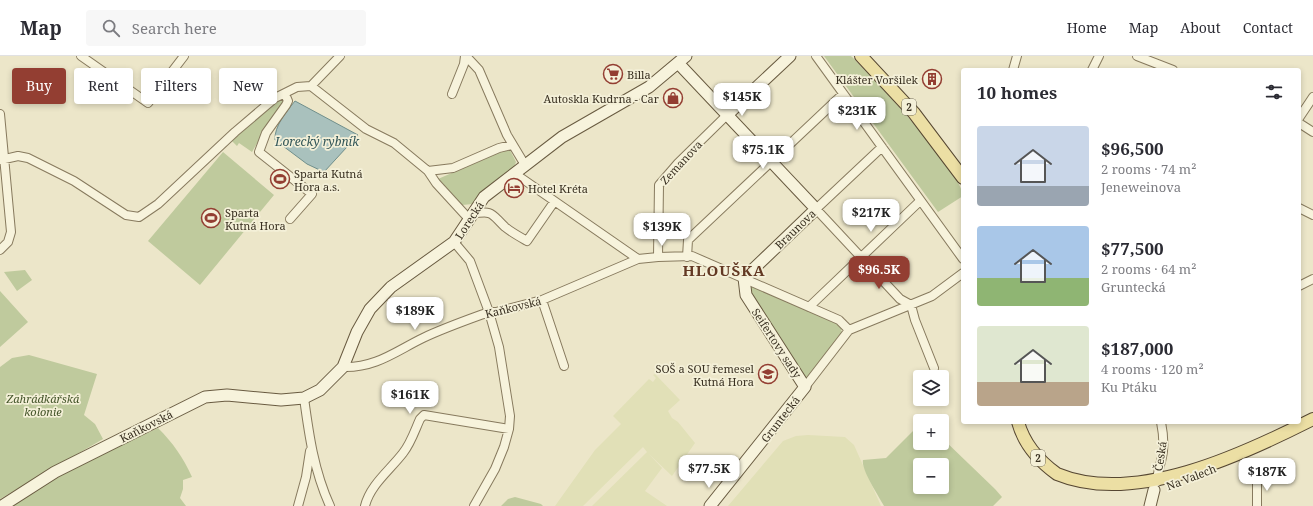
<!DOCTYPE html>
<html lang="en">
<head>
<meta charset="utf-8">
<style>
  :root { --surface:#fff; --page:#f7f7f7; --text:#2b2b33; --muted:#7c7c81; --line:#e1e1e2; --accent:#933e32 }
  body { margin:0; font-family:"Noto Serif",serif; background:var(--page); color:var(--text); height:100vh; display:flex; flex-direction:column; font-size:15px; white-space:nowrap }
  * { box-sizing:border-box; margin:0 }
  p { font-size:13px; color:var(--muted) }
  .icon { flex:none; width:22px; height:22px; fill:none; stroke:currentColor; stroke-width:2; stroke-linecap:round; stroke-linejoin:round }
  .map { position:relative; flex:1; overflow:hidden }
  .side { position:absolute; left:961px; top:12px; width:340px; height:356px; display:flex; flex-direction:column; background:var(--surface); border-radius:4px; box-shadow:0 2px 6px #0003 }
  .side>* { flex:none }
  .banner { position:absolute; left:12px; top:12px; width:380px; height:36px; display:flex; gap:8px }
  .tools { position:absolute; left:913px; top:314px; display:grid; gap:8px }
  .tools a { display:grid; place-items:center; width:36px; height:36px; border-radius:4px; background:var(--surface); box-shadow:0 2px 6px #0003; font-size:20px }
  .price { position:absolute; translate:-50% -34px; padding:0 9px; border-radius:8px; background:#fff; color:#222; font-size:13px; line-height:26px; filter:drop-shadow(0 1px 2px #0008) }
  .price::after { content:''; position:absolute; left:50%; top:24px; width:12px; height:9px; margin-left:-6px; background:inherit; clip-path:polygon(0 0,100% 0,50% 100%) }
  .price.selected { background:var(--accent); color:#fff }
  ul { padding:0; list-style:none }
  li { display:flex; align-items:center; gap:12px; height:100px; padding:0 16px }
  li span { display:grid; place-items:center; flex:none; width:112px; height:80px; border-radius:4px; color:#555 }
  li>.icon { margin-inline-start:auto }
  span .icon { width:48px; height:48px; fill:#fffc; stroke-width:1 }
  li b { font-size:17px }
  h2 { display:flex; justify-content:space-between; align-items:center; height:48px; padding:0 16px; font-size:17px }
  .pill { padding:0 14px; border-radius:4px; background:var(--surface); box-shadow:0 2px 6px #0003; font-size:14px; line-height:36px }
  .pill.selected { background:var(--accent); color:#fff }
  header { display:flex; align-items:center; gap:24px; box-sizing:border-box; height:56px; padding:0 20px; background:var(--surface); border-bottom:1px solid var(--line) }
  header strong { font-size:19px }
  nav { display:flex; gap:22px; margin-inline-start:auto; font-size:14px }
  .search { width:280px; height:36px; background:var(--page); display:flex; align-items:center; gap:10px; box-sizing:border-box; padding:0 14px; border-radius:4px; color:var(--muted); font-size:15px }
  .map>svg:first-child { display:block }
  .farmland { fill:#e1e0b7 }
  .green { fill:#bfca9d; fill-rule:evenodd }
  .water { fill:#a9c1bd; stroke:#708f8b }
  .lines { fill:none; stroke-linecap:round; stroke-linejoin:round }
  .street-casing { stroke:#877a5e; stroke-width:10 }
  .secondary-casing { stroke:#695b41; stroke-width:13 }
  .primary-casing { stroke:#564732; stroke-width:14 }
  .street { stroke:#f7f3dc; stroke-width:8 }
  .secondary { stroke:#f7f3dc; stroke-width:11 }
  .primary { stroke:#ecdfa4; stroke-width:12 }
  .labels { text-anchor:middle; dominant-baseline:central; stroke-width:3.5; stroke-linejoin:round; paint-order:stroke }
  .shield { fill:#f4f0d8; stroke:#716a58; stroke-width:1 }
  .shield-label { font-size:10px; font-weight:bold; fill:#393021 }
  .poi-label { font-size:11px; fill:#393021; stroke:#f4f0d8; text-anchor:start }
  .street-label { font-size:11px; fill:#393021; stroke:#f4f0d8 }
  .park-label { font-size:11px; font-style:italic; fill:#435429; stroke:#f4f0d8 }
  .water-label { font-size:12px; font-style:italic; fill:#315557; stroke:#f4f0d8 }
  .district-label { font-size:15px; font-weight:bold; letter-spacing:1px; fill:#633923; stroke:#f4f0d8 }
</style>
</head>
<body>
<header>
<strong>Map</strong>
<div class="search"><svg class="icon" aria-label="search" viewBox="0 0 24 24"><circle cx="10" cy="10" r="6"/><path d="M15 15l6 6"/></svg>Search here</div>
<nav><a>Home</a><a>Map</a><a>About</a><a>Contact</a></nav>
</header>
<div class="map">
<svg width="1313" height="450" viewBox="0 0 1313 450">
  <rect width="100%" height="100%" fill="#ece6c9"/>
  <path class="farmland" d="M655 318 680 344 668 355 672 362 678 366 695 387 672 420 649 398 662 412 645 435 667 450H592L647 396 643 391 583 450H555L595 394 621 368 613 360 649 323 653 326 656 322 653 319Z
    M808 379 845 381 854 389 881 450H728L783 385 796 380Z"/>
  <path class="green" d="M824 0H851C871 20 963 116 963 140L938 156Z
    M281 43 284 46 263 77 252 96 239 87 237 90 231 84Z
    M509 92 516 106 514 111 473 148 462 149 438 123Z
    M223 96 274 139 200 229 148 185Z
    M25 214 32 224 17 235 4 216Z
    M749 229 840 269 842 277 808 323 804 324 749 238Z
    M0 235 28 266 0 291Z
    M29 299 97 318 84 359 95 368 103 383 0 443V311L12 302Z
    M917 371H920V387H942V382L995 433 1002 441 993 450H884C879 440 861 414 863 404L886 402ZM920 409H942V431H920Z
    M158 372C173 387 183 401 192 421L183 424V433L180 442 186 450H13L61 417Z
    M515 441 541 448 543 450H501L508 443Z"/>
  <path class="water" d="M295 45 358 79 324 116 307 108 275 84C274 70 287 55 295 45Z"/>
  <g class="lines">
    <g class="street-casing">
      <path id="street" d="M81 0 148 47 184 0
        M466 0 479 14 507 79 525 109
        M816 0 963 203
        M1137 0 1173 14
        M1013 14 1017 0
        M1092 14 1099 0
        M311 30 366 73 394 87 428 115 453 112 499 92 512 89
        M285 38 288 45 286 49 266 77 259 96 312 138 290 163
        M452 38 464 8 465 0
        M0 58 11 176 8 186 0 194
        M1299 62 1313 41
        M1299 67 1313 76
        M882 91 816 153 900 243 911 249
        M0 104 18 100 28 102 74 125 126 159 139 161 158 148 235 76 275 42 297 31 311 30 340 0
        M428 115 436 127 469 163
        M514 117 638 203
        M1299 152 1313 159
        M472 158C494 154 491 158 505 171 511 176 520 181 527 185L554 146
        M454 186 470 205 489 256 499 291 510 360 509 373 504 391 495 413 474 450
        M658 201 659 129 678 107 727 59
        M687 201 688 184 843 38
        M1299 230 1313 223
        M542 244 564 310
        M911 249 915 264 934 312
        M809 251 920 145
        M849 274 932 240 963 217
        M343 311C376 312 396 295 423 282 444 272 467 264 489 256H496L542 244 638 203 658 201 692 200 839 264 849 274
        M805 331 849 274
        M304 342C309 379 314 415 330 450
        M1157 426C1157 415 1162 406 1163 395 1164 385 1163 376 1161 366
        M298 450 306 421 310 395
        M365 450C370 429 390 414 403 397 411 387 415 374 420 363L424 359 509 373
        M1257 450V421L1271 417"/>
    </g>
    <g class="secondary-casing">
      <path id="secondary" d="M679 8 816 153 744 222 746 239 805 331 710 450
        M727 59 790 0
        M2 450 55 416 205 341 227 339 281 344 304 342 320 334 343 311 357 276 370 253 391 231 454 186 484 141 562 81 649 31 686 0
        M1150 450 1154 434"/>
    </g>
    <g class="primary-casing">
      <path id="primary" d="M861 0 914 57 963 122
        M1018 366C1024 388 1039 405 1057 418 1134 450 1242 399 1313 363"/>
    </g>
    <use href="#street" class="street"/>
    <use href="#secondary" class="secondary"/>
    <use href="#primary" class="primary"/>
  </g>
  <defs>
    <g id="supermarket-ring" transform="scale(1)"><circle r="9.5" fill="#f4f0d8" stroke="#933e32" stroke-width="1.5"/><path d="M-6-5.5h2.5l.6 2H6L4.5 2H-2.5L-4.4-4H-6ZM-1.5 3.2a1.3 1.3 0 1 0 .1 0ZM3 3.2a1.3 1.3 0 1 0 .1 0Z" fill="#933e32"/></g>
    <g id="building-ring" transform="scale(1)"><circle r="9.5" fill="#f4f0d8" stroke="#933e32" stroke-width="1.5"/><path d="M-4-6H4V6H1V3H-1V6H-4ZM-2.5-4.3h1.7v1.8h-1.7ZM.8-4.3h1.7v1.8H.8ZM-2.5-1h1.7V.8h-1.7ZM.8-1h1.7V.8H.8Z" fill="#933e32"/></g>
    <g id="shop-ring" transform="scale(1)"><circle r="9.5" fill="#f4f0d8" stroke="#933e32" stroke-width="1.5"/><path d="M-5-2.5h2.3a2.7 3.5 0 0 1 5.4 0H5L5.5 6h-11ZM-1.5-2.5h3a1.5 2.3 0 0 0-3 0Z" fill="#933e32"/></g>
    <g id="stadium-ring" transform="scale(1)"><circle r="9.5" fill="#f4f0d8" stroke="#933e32" stroke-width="1.5"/><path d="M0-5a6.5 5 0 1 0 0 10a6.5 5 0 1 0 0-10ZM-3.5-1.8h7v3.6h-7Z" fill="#933e32"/></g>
    <g id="hotel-ring" transform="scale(1)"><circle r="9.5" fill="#f4f0d8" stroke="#933e32" stroke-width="1.5"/><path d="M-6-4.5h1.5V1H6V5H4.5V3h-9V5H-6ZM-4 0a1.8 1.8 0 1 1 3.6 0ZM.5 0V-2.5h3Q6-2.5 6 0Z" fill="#933e32"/></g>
    <g id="school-ring" transform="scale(1)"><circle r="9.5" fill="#f4f0d8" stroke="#933e32" stroke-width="1.5"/><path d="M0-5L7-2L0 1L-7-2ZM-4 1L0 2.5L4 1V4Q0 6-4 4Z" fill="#933e32"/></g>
  </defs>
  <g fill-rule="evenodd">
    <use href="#supermarket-ring" x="613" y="18"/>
    <use href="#building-ring" x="932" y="23"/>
    <use href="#shop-ring" x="673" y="42"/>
    <use href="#stadium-ring" x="280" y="123"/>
    <use href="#hotel-ring" x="514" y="132"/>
    <use href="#stadium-ring" x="211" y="162"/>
    <use href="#school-ring" x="768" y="318"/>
  </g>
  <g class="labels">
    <g class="shield">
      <rect x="902" y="43" width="14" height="16" rx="3"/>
      <rect x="1031" y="394" width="14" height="16" rx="3"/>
    </g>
    <g class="shield-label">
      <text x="909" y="51">2</text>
      <text x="1038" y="402">2</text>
    </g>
    <g class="poi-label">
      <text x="627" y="18">Billa</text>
      <text x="918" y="23" text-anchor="end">Klášter Voršilek</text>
      <text x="659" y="42" text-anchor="end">Autoskla Kudrna - Car</text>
      <text x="294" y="117">Sparta Kutná<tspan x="294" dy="13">Hora a.s.</tspan></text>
      <text x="528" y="132">Hotel Kréta</text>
      <text x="225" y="156">Sparta<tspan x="225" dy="13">Kutná Hora</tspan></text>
      <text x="754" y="312" text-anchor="end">SOŠ a SOU řemesel<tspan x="754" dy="13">Kutná Hora</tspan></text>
    </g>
    <g class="street-label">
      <text transform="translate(681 106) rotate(-47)">Zemanova</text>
      <text transform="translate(469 164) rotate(-57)">Lorecká</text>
      <text transform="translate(795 173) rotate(-44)">Braunova</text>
      <text transform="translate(513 251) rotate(-14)">Kaňkovská</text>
      <text transform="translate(777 287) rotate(57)">Seifertovy sady</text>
      <text transform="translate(780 363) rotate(-52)">Gruntecká</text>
      <text transform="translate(146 370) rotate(-27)">Kaňkovská</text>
      <text transform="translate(1160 400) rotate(-81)">Česká</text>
      <text transform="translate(1191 421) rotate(-21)">Na Valech</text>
    </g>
    <g class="park-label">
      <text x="43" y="342">Zahrádkářská<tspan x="43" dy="13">kolonie</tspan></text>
    </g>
    <g class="water-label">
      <text x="317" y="85">Lorecký rybník</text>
    </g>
    <g class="district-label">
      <text x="724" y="214">HLOUŠKA</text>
    </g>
  </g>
</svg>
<div class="tools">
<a><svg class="icon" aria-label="layers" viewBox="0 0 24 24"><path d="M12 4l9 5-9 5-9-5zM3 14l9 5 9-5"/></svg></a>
<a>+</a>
<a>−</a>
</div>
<b class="price" style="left:742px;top:61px">$145K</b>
<b class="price" style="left:857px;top:75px">$231K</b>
<b class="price" style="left:763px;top:114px">$75.1K</b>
<b class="price" style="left:871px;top:177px">$217K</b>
<b class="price" style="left:662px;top:191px">$139K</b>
<b class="price selected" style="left:879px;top:234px">$96.5K</b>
<b class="price" style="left:415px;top:275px">$189K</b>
<b class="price" style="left:410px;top:359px">$161K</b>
<b class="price" style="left:709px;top:433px">$77.5K</b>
<b class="price" style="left:1267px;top:436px">$187K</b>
<div class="banner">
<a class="pill selected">Buy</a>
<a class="pill">Rent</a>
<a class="pill">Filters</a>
<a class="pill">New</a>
</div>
<section class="side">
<h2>10 homes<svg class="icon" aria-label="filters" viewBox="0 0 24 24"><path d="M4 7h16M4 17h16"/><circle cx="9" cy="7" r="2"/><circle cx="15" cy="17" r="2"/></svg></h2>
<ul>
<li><span style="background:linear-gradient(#c9d6e8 75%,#9aa5b1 0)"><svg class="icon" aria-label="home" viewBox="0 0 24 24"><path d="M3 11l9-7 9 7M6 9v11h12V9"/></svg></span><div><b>$96,500</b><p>2 rooms · 74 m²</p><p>Jeneweinova</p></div></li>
<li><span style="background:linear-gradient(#a9c7e8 65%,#8fb573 0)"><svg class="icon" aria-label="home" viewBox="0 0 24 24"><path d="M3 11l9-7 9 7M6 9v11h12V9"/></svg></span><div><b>$77,500</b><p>2 rooms · 64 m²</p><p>Gruntecká</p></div></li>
<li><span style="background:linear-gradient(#dfe7d0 70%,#b9a48a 0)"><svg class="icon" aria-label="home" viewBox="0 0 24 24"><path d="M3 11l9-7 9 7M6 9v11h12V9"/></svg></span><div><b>$187,000</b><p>4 rooms · 120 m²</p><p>Ku Ptáku</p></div></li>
</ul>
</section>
</div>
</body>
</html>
